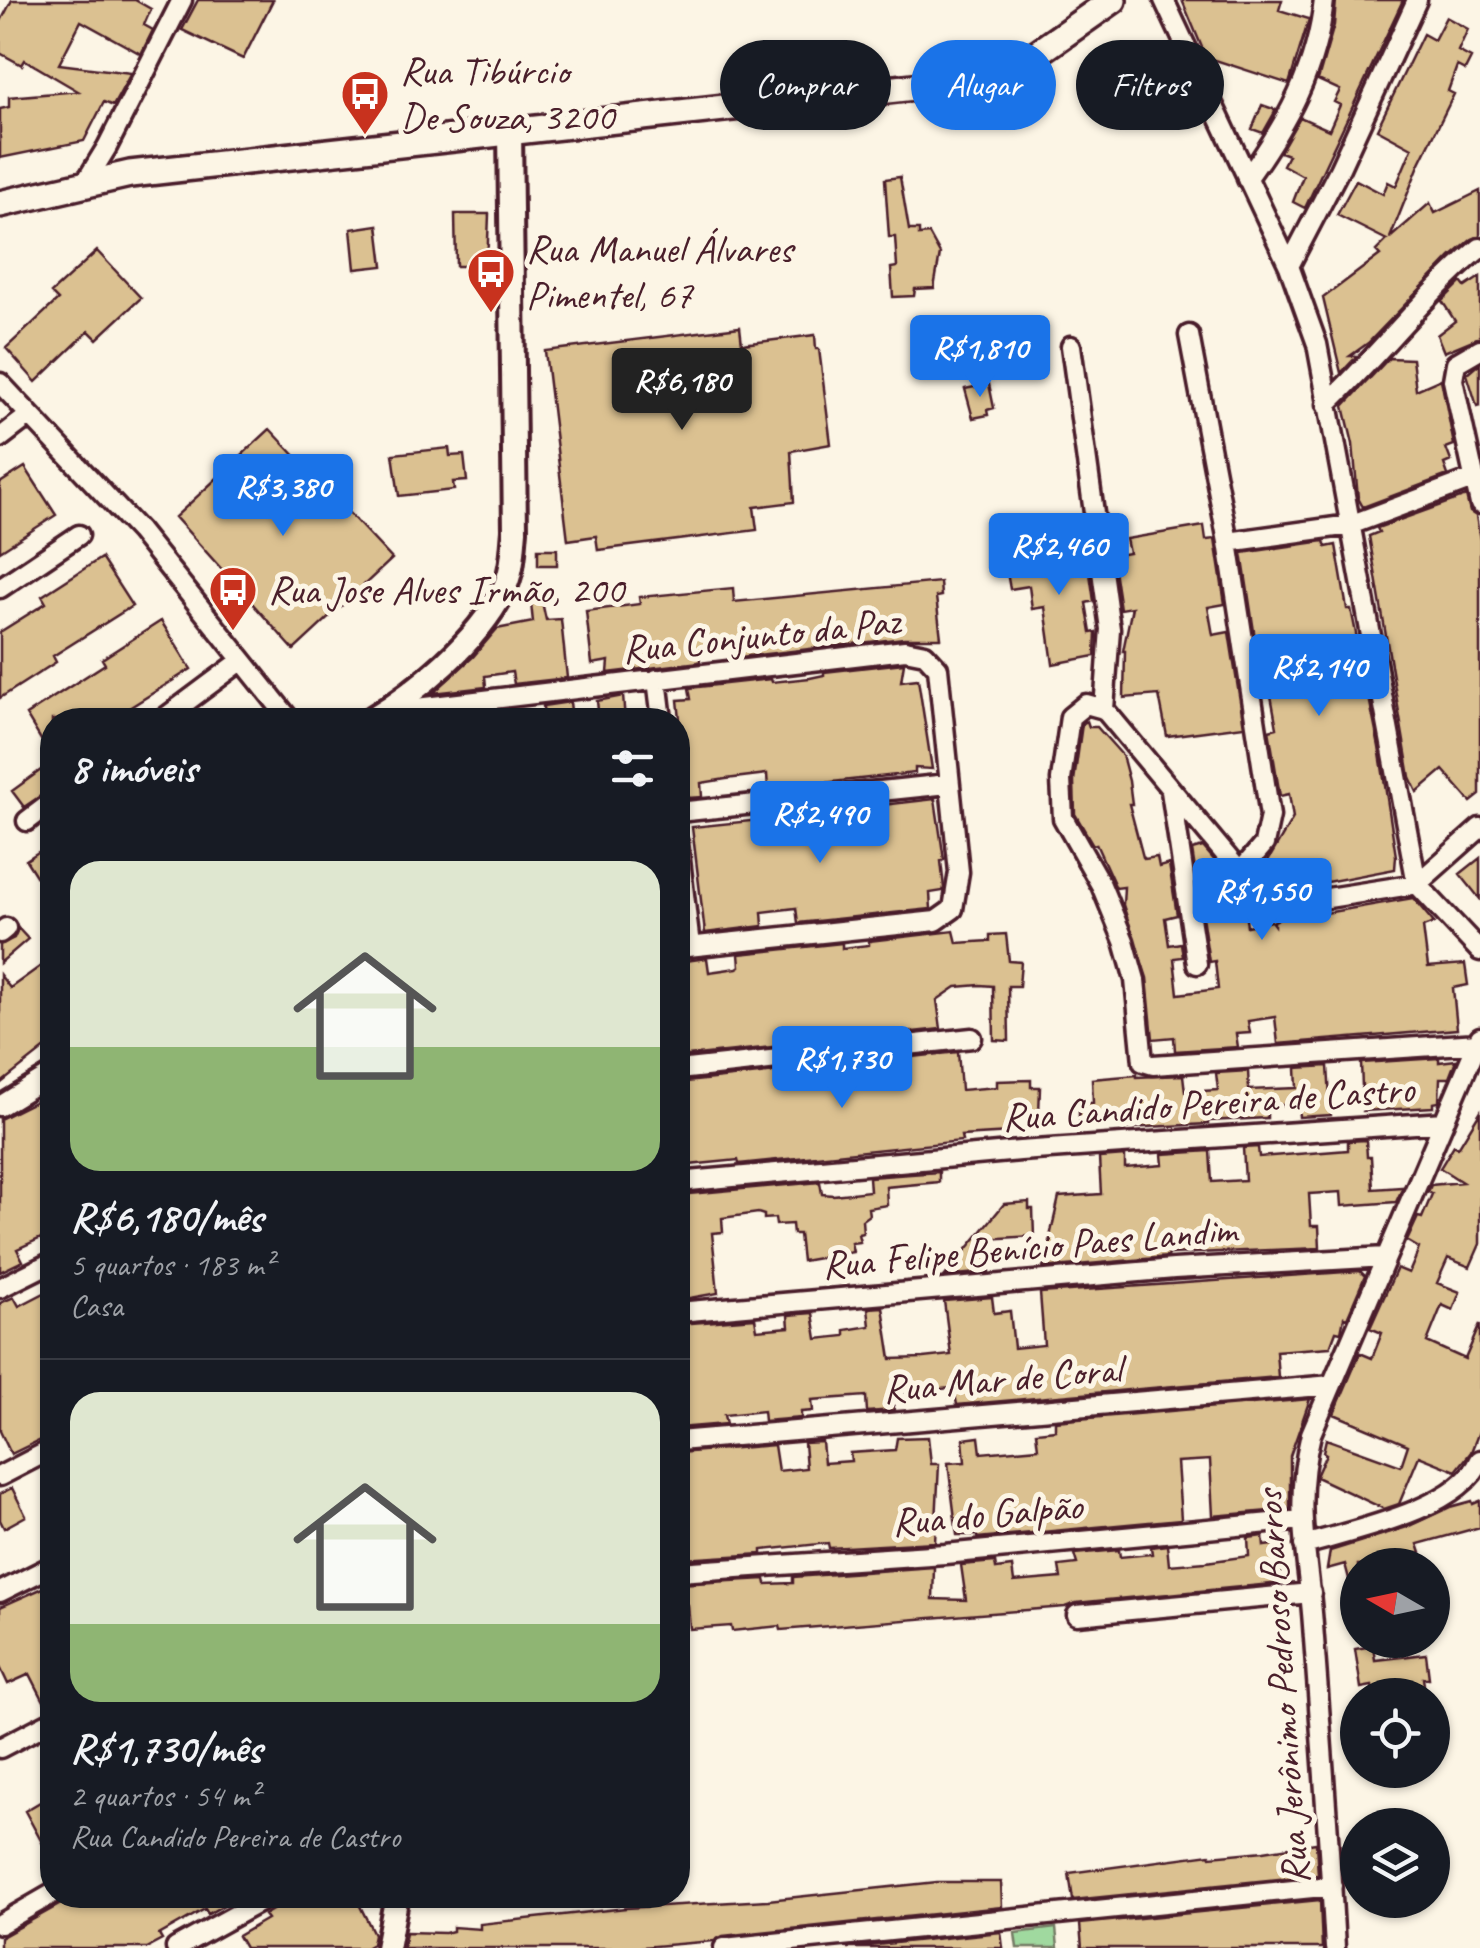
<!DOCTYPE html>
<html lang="pt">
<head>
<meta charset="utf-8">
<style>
  :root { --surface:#171b24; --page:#20242c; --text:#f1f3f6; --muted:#9ea1a6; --line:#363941; --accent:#1a73e8 }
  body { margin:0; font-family:Caveat,sans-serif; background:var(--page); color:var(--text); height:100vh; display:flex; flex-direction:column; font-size:38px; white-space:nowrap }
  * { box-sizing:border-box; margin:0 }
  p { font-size:32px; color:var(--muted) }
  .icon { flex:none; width:55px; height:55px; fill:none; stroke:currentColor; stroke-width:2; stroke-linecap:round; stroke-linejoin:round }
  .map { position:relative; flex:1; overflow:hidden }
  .sheet { position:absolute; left:40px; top:708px; width:650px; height:1200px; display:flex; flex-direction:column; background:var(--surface); border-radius:40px; box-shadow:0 2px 8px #0004 }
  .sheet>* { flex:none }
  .banner { position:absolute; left:720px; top:40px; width:610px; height:90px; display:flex; gap:20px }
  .needle { width:65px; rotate:279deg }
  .fabs { position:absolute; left:1340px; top:1548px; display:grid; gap:20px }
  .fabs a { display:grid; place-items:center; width:110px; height:110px; border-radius:50%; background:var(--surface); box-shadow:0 2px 8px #0004; font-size:50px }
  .price { position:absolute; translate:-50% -85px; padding:0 22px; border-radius:10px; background:var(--accent); color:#fff; font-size:32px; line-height:65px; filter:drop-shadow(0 2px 5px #0008) }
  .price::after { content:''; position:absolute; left:50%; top:60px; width:30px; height:22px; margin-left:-15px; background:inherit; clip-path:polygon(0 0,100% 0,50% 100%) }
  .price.selected { background:#222; color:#fff }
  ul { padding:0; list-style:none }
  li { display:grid; align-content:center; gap:20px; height:530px; padding:0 30px }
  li+li { border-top:2px solid var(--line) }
  li span { display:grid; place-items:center; height:310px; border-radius:30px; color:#555 }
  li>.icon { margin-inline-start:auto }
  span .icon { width:180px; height:180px; fill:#fffc; stroke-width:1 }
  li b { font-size:42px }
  h2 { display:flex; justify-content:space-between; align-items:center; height:120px; padding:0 30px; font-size:42px }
  .tag { padding:0 35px; border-radius:45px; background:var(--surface); box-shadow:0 2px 8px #0004; font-size:35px; line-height:90px }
  .tag.selected { background:var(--accent); color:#fff }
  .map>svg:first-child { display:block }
  .green { fill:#a0d99f; stroke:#757c65; stroke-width:2.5 }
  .building { fill:#dbc191; stroke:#4a1f2b; stroke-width:2.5 }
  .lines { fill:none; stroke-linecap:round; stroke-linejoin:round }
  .minor-casing { stroke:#4a1f2b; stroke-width:25 }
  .tertiary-casing { stroke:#4a1f2b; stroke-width:30 }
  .secondary-casing { stroke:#4a1f2b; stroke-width:32 }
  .minor { stroke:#fcf5e5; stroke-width:18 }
  .tertiary { stroke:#fcf5e5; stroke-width:22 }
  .secondary { stroke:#fcf5e5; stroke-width:25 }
  .labels { text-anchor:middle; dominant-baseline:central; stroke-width:10; stroke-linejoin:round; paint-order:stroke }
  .poi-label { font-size:40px; fill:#4a1f2b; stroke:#fcf5e5; text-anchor:start }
  .street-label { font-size:40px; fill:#4a1f2b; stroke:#fcf5e5 }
</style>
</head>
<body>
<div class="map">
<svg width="1480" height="1948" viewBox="0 0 1480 1948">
  <rect width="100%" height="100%" fill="#fcf5e5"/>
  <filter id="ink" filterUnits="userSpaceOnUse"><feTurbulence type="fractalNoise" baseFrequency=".01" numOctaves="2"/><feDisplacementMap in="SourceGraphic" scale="20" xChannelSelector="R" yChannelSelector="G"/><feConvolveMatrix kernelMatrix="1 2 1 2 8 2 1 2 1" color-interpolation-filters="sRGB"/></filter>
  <g filter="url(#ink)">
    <path class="green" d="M1056 1928 1058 1948H1017L1015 1933Z"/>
    <path class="building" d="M12 0H135L151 9 144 25 153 30 141 54 81 21 59 64 131 73 113 106 104 102 84 141 0 158V109L9 107V97L78 91 25 60 22 65 0 53V23Z
      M198 0H273L243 59 182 30Z
      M1182 0H1282L1279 10 1309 19 1289 84 1206 57Z
      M1336 0H1403L1305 208 1293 202 1303 176 1283 165 1288 155 1280 152 1300 117 1329 130 1340 105 1334 102 1340 90 1318 80 1334 25Z
      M1446 17 1468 29 1458 51 1471 58 1465 70 1457 66 1448 91 1454 94 1419 165 1390 238 1430 203 1435 213 1480 191V236L1472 239 1451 257 1368 343 1350 356H1357L1341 373 1323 298 1380 255 1376 251 1387 240 1337 215 1356 180 1383 194 1388 182 1396 186 1412 148 1377 129 1423 34 1434 40Z
      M1262 105 1276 110 1263 133 1252 129Z
      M900 177 909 230H919V235L929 234 940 254 934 288 915 289 914 296 893 297 891 268 897 267 895 237H889L885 179Z
      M455 214H489L487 266H456Z
      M378 225 383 266 355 269 351 229Z
      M97 251 141 298 97 339 89 331 36 382 6 348 58 300 51 293Z
      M1480 277V337L1444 352 1437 335 1455 321 1442 301 1461 282 1465 287Z
      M740 327 742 344 815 335 816 349H819L831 444 791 451 794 502 754 507 757 530 598 550 596 536 568 540 545 351Z
      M1389 358 1412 359 1416 390 1441 379 1454 445 1446 448 1451 461 1444 464 1448 475 1363 507 1358 498 1353 444 1344 406Z
      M1480 363V405L1477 406 1467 374Z
      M989 384 994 408 987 410 988 415 973 418 965 389Z
      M270 429 392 559 294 650 175 517Z
      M449 448 450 456 464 455 467 481 453 482 454 490 399 496 393 454Z
      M25 467 56 515 0 551V483Z
      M1466 496 1470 512 1476 516 1480 540V795L1471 802 1443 770 1417 792 1410 777 1369 536 1379 532 1377 528Z
      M1204 526 1206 540 1215 539 1225 604 1208 607 1213 635 1229 632 1244 726 1167 736 1159 695 1124 698 1125 651H1123L1132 607 1120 609 1112 556 1129 553 1126 539Z
      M1324 541 1326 547 1336 545 1347 609H1351L1379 747 1396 856 1395 869 1290 889 1268 876 1266 864 1293 818 1289 794 1280 796 1269 730 1277 728 1270 690 1264 692 1260 666 1266 664 1264 651 1261 638H1255L1242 553Z
      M1086 546 1094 601 1086 603 1091 633 1096 632 1095 656 1053 664 1045 607 1032 609 1029 586 1010 589 1006 567H1009V555L1036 554Z
      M538 549H557V565H538Z
      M101 558 132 606 53 656 56 662 0 698V632L46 603 42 596Z
      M940 582 941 596 936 597 941 638H904L740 657V647L699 652 700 662 608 673 609 661 592 664 586 611 640 604 639 597 733 588 734 602Z
      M540 593 546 620 561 619 567 678 514 684 512 672 485 676 486 687 433 693 473 657 497 629 533 622 530 594Z
      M161 621 191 669 110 720H52V758L26 715 105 664 102 659Z
      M904 663 901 681 918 679 932 769 915 768V773L768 789 767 774 726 779 701 783 702 797 688 798 678 700 691 699 689 688 771 679 772 682 810 678 824 675V672Z
      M623 696 625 720H599L597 701Z
      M570 702 572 720H544L543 706Z
      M1087 721 1089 727H1097L1122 755 1129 781 1132 804H1129L1143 857 1145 859 1157 857 1159 867 1169 864 1177 915 1165 918 1169 945 1181 943 1183 957 1174 958 1178 994 1218 989 1215 961 1209 962 1192 850 1203 847 1234 883 1239 912 1245 911 1247 926 1271 921 1274 925V921L1279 919 1278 912 1308 916 1413 898 1434 923 1423 927 1428 967 1465 964 1468 985 1453 988 1457 1029 1278 1044 1275 1017 1248 1021 1250 1033 1236 1034 1238 1047 1175 1051 1174 1037 1153 1039 1147 978 1123 905 1124 887 1116 888 1096 844 1093 845 1075 814 1074 781 1082 724Z
      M52 762V788L24 807 12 791Z
      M935 799 944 860 941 861 944 888 943 891 930 893 931 909 798 923 796 908 762 912 763 926 705 933 692 827 799 816 800 829 840 824 839 810Z
      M52 843V901L26 860Z
      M1480 858V899L1460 874Z
      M18 928 28 939 0 963V945L14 938Z
      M954 931 957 943 990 941V935L1006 934 1009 961 1021 962 1019 986H1008L1009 1041 994 1040 993 986 980 985 956 987 937 1000 941 1029 678 1057V962L707 958 709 972 737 968 740 966 739 954 842 943V948L869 945V941Z
      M52 958V1043L0 1084V975L10 988Z
      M958 1052 961 1090 997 1087V1081L1031 1080V1087H1040L1039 1114 1009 1118 1010 1133 961 1136 962 1141 739 1164 738 1160 678 1166V1093H687L686 1082Z
      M1439 1058V1062L1456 1060 1449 1078H1440L1439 1102 1433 1103V1107L1363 1111 1361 1063Z
      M1328 1066 1331 1115 1299 1117 1298 1104 1267 1106V1118L1208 1121V1124L1127 1128V1115L1093 1116V1119L1079 1120V1103H1093L1092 1079 1137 1075V1077L1183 1075 1185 1092 1218 1090 1216 1073 1248 1071 1249 1090 1297 1088 1296 1068Z
      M52 1093V1250H48L41 1238 17 1249 23 1261 0 1272V1119Z
      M1480 1112V1244L1470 1267 1448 1258 1437 1283 1460 1292 1453 1310 1442 1305 1427 1342 1465 1359 1480 1324V1429L1471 1452 1456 1471 1419 1456 1399 1504 1384 1509 1316 1477 1317 1474 1326 1454 1323 1452 1326 1439 1401 1466 1408 1445 1334 1414 1360 1353 1372 1358 1382 1333 1370 1328 1397 1268 1409 1273 1415 1259 1419 1248 1407 1241 1418 1217 1422 1218 1432 1194 1428 1192 1431 1185 1462 1182 1440 1168 1454 1145 1458 1148Z
      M1366 1140 1367 1157H1371L1373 1189 1403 1187 1396 1202 1342 1206 1341 1192 1309 1194 1311 1226H1319L1320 1248 1169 1254 1168 1257 1043 1268 1059 1197 1101 1194 1099 1158 1125 1156V1168L1163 1165 1162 1154 1210 1151 1212 1182 1245 1180 1243 1148 1258 1147 1259 1157 1348 1150V1141Z
      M939 1172V1182L886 1187 887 1205 868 1208 869 1215 862 1220 863 1233 858 1234 860 1242 851 1243 853 1252 802 1261 799 1234H793L792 1224 776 1225 775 1218 764 1219V1215L758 1213 722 1218 723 1232 712 1233 718 1293 678 1300V1195L820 1182 822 1194 833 1195 870 1191 869 1177Z
      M1029 1202V1209H1033L1034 1236 986 1239 989 1272 945 1276 1004 1204Z
      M1360 1271 1365 1276 1347 1318 1344 1317 1341 1332 1336 1331 1330 1347 1276 1351 1278 1377 957 1405 954 1388 922 1390 892 1394 894 1410 867 1412 866 1396 812 1400 813 1411 801 1412V1418L764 1421 763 1411 724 1415 726 1424 678 1428V1324L755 1318 757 1330 789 1327 788 1315 813 1313 817 1339 845 1336V1330L870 1326 868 1308 883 1307 891 1359 923 1358 951 1355 944 1301 992 1297 994 1313 1010 1311 1014 1348 1044 1345 1040 1293Z
      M52 1289V1434L11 1454 0 1431V1303L14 1297 19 1306Z
      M1310 1399 1290 1456V1509L1213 1516 1210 1460 1177 1462 1181 1519 977 1538V1535H957L948 1463 965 1462 963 1439 979 1437 981 1453 1038 1448 1036 1432 1055 1430V1421Z
      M928 1437 931 1464H939L935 1542 829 1548 828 1543 762 1550V1554L683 1559V1547L678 1548V1453L774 1445 778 1471 806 1468 804 1443 822 1442 824 1463 851 1461 850 1453 895 1450 897 1438Z
      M12 1488 26 1516 4 1528 0 1520V1494Z
      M1472 1501 1473 1504 1480 1501V1527L1418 1544 1421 1553 1389 1563V1565H1358V1593L1353 1594 1345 1564 1327 1569 1330 1551 1407 1527 1450 1507Z
      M1263 1536 1264 1546 1280 1544 1282 1583 1076 1603 1065 1607 781 1630 780 1626 732 1631 731 1626 690 1629 688 1605H678V1584L765 1579 766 1584 793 1583V1577L934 1567 933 1599 966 1600 961 1565 995 1562 996 1569 1012 1567 1014 1582 1061 1578 1059 1566 1077 1564 1074 1554 1119 1550 1120 1557 1152 1554 1151 1547 1167 1545 1169 1565 1206 1562 1249 1556 1248 1538Z
      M52 1584V1709H48L30 1674 8 1684 0 1667V1607Z
      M1373 1646 1375 1660 1426 1654 1429 1678H1423L1425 1692 1374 1695 1372 1686 1361 1688 1355 1649Z
      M52 1795V1861L25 1811Z
      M1316 1843 1318 1875 1073 1900 1069 1873 1210 1854 1211 1856 1264 1851Z
      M937 1882H1001L1002 1907 723 1936 714 1941 630 1948H403L406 1932 445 1933 453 1931V1927L480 1929V1924L626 1908 768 1900Z
      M77 1895H241L208 1914 205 1909 159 1935 162 1940 147 1948H0V1938Z
      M298 1895H381L360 1906 374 1934 372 1944 365 1948H245L238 1936 267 1919 264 1915Z
      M1320 1900 1322 1948H1082L1080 1924Z
      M1001 1932 1003 1948H847Z"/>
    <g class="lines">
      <g class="minor-casing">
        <path id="minor" d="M1164 0 1289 266 1317 344 1417 884 1480 951
          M1247 179C1287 123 1317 69 1324 0
          M85 183 107 147 182 0
          M1289 266 1339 170 1417 0
          M1189 335 1228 542
          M1071 346 1110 629 1104 709
          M1480 349 1456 363 1453 380 1480 504
          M0 383 139 531 290 720
          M1327 404C1380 354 1424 295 1480 248
          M0 438 30 415
          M0 588 79 535
          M657 679 662 720
          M383 712 905 650 925 654 938 668 959 872 953 909 936 921 678 948
          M162 720 241 661
          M1171 791 1197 964
          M678 812 948 784
          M27 821 52 802
          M678 843 690 946
          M1240 872 1264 844 1270 816 1228 542 1350 525 1475 478
          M0 933 6 928
          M1478 1043 1153 1065 1143 1062 1135 980 1124 941 1101 885 1063 818 1061 780 1070 717 1086 704 1104 709 1240 872 1273 898 1296 903 1417 884 1480 828
          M678 1070 972 1038
          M0 1106 52 1074
          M678 1182 1020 1151 1444 1122
          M0 1288 52 1262
          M678 1312 1174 1269 1386 1257
          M678 1441 1332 1385
          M0 1476 52 1449
          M1304 1545C1352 1531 1460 1509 1480 1460
          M678 1572 945 1554 1302 1520
          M0 1592 52 1566
          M1077 1615 1311 1593
          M0 1748 52 1721
          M0 1924 52 1894
          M176 1948 272 1895
          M724 1948 1332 1886
          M1335 1948C1329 1840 1321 1732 1313 1625 1308 1554 1293 1506 1311 1434L1480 1037"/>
      </g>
      <g class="tertiary-casing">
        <path id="tertiary" d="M370 720C418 691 477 642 503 591 513 572 513 550 515 530L510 131
          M387 1948 397 1895"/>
      </g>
      <g class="secondary-casing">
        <path id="secondary" d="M0 204 130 174 959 82 1026 61 1113 0"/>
      </g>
      <use href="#minor" class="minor"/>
      <use href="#tertiary" class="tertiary"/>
      <use href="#secondary" class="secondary"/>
    </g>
  </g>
  <defs>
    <g id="bus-pin" transform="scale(2.5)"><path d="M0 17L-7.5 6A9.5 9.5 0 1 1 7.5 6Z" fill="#c8321e" stroke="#fcf5e5"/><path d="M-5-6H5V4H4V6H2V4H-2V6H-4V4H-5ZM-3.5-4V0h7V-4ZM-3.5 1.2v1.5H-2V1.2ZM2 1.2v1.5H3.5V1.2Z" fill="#fff"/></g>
  </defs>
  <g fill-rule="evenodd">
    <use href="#bus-pin" x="365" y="94"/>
    <use href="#bus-pin" x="491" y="272"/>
    <use href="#bus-pin" x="233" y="590"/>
  </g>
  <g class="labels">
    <g class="poi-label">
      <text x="400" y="71">Rua Tibúrcio<tspan x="400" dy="46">De Souza, 3200</tspan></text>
      <text x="526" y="249">Rua Manuel Álvares<tspan x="526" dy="46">Pimentel, 67</tspan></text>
      <text x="268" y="590">Rua Jose Alves Irmão, 200</text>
    </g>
    <g class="street-label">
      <text transform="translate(761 635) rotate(-6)">Rua Conjunto da Paz</text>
      <text transform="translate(1208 1103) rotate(-4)">Rua Candido Pereira de Castro</text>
      <text transform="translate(1029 1247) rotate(-5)">Rua Felipe Benício Paes Landim</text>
      <text transform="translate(1002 1379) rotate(-5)">Rua Mar de Coral</text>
      <text transform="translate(987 1514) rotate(-5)">Rua do Galpão</text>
      <text transform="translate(1282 1687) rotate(-94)">Rua Jerônimo Pedroso Barros</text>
    </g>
  </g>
</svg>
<div class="fabs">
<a><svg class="needle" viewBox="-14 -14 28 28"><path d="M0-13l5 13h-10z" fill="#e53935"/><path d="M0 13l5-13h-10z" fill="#9ea1a6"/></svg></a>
<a><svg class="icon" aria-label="locate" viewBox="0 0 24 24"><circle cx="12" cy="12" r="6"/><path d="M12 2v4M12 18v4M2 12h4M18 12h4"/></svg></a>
<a><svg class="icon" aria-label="layers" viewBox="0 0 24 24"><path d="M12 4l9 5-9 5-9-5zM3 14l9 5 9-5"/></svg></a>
</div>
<b class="price" style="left:980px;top:400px">R$1,810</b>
<b class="price selected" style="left:682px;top:433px">R$6,180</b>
<b class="price" style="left:283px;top:539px">R$3,380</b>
<b class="price" style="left:1059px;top:598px">R$2,460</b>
<b class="price" style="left:1319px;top:719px">R$2,140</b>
<b class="price" style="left:820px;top:866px">R$2,490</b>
<b class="price" style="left:1262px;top:943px">R$1,550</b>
<b class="price" style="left:842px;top:1111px">R$1,730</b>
<div class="banner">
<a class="tag">Comprar</a>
<a class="tag selected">Alugar</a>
<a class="tag">Filtros</a>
</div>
<section class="sheet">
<h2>8 imóveis<svg class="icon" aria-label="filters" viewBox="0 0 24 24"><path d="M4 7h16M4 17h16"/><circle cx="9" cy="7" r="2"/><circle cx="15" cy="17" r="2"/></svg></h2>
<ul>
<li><span style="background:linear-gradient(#dfe7d0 60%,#8fb573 0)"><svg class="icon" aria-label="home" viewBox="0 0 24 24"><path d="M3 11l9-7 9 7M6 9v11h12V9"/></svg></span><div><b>R$6,180/mês</b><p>5 quartos · 183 m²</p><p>Casa</p></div></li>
<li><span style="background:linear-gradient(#dfe7d0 75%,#8fb573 0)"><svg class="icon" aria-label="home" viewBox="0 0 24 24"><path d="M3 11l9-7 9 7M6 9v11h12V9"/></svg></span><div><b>R$1,730/mês</b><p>2 quartos · 54 m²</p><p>Rua Candido Pereira de Castro</p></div></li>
</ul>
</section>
</div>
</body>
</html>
